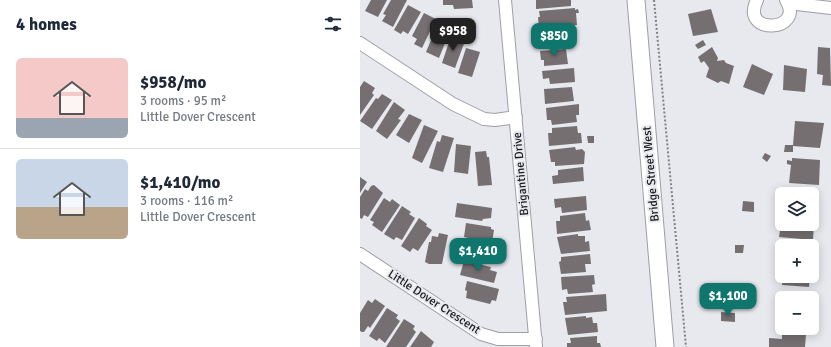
<!DOCTYPE html>
<html lang="en">
<head>
<meta charset="utf-8">
<style>
  :root { --surface:#fff; --page:#f6f6f7; --text:#1f2937; --muted:#747a83; --line:#e0e1e3; --accent:#0f766e }
  body { margin:0; font-family:Signika,sans-serif; background:var(--page); color:var(--text); height:100vh; display:flex; flex-direction:column; font-size:15px; white-space:nowrap }
  * { box-sizing:border-box; margin:0 }
  p { font-size:13px; color:var(--muted) }
  .icon { flex:none; width:22px; height:22px; fill:none; stroke:currentColor; stroke-width:2; stroke-linecap:round; stroke-linejoin:round }
  .map { position:relative; flex:1; overflow:hidden }
  .sheet { display:flex; flex-direction:column; background:var(--surface); width:360px }
  .sheet>* { flex:none }
  .fabs { position:absolute; left:415px; top:187px; display:grid; gap:8px }
  .fabs a { display:grid; place-items:center; width:44px; height:44px; border-radius:6px; background:var(--surface); box-shadow:0 2px 10px #0003; font-size:20px }
  .price { position:absolute; translate:-50% -34px; padding:0 9px; border-radius:8px; background:var(--accent); color:#fff; font-size:13px; line-height:26px; filter:drop-shadow(0 1px 2px #0008) }
  .price::after { content:''; position:absolute; left:50%; top:24px; width:12px; height:9px; margin-left:-6px; background:inherit; clip-path:polygon(0 0,100% 0,50% 100%) }
  .price.selected { background:#222; color:#fff }
  ul { padding:0; list-style:none }
  li { display:flex; align-items:center; gap:12px; height:100px; padding:0 16px }
  li+li { border-top:1px solid var(--line) }
  li span { display:grid; place-items:center; flex:none; width:112px; height:80px; border-radius:6px; color:#555 }
  li>.icon { margin-inline-start:auto }
  span .icon { width:48px; height:48px; fill:#fffc; stroke-width:1 }
  li b { font-size:17px }
  h2 { display:flex; justify-content:space-between; align-items:center; height:48px; padding:0 16px; font-size:17px }
  main { display:flex; flex:1; min-height:0 }
  .map>svg:first-child { display:block }
  .building { fill:#756f71 }
  .lines { fill:none; stroke-linecap:round; stroke-linejoin:round }
  .minor-casing { stroke:#9d9fa4; stroke-width:14 }
  .secondary-casing { stroke:#9d9fa4; stroke-width:19 }
  .path { stroke:#818285; stroke-width:2; stroke-dasharray:2 2; stroke-linecap:butt }
  .minor { stroke:#fff; stroke-width:12 }
  .secondary { stroke:#fff; stroke-width:17 }
  .labels { text-anchor:middle; dominant-baseline:central; stroke-width:4; stroke-linejoin:round; paint-order:stroke }
  .street-label { font-size:12px; fill:#19191b; stroke:#e7e9ee }
</style>
</head>
<body>
<main>
<section class="sheet">
<h2>4 homes<svg class="icon" aria-label="filters" viewBox="0 0 24 24"><path d="M4 7h16M4 17h16"/><circle cx="9" cy="7" r="2"/><circle cx="15" cy="17" r="2"/></svg></h2>
<ul>
<li><span style="background:linear-gradient(#f6c9c9 75%,#9aa5b1 0)"><svg class="icon" aria-label="home" viewBox="0 0 24 24"><path d="M3 11l9-7 9 7M6 9v11h12V9"/></svg></span><div><b>$958/mo</b><p>3 rooms · 95 m²</p><p>Little Dover Crescent</p></div></li>
<li><span style="background:linear-gradient(#c9d6e8 60%,#b9a48a 0)"><svg class="icon" aria-label="home" viewBox="0 0 24 24"><path d="M3 11l9-7 9 7M6 9v11h12V9"/></svg></span><div><b>$1,410/mo</b><p>3 rooms · 116 m²</p><p>Little Dover Crescent</p></div></li>
</ul>
</section>
<div class="map">
<svg width="471" height="347" viewBox="0 0 471 347">
  <rect width="100%" height="100%" fill="#e7e9ee"/>
  <path class="building" d="M11 0H27L18 17 5 11Z
    M31 0H47L33 27 22 21 26 15 23 14Z
    M83 0H112L113 8 94 9 93 5H83Z
    M176 0H211V6L176 9Z
    M48 5 61 12 48 34 43 31 41 34 34 30Z
    M215 8V10L218 9 219 13H216L217 25H208L207 23 179 28 178 17H180L179 11Z
    M351 9 358 32 333 36 328 14Z
    M64 13 76 19 62 48 54 44 57 39 52 36Z
    M77 26 90 31 79 58 66 52Z
    M208 28 210 43 180 48 179 36H182V30Z
    M91 36 105 41 95 68 82 63Z
    M343 40 346 45 338 49 335 45Z
    M352 47 358 58 357 61 364 60 366 63 374 66 369 84 361 81 358 83 346 77 349 68 344 61 341 63 338 57Z
    M458 47 470 48 471 86 462 85 463 75 457 74Z
    M106 48 120 52 112 77 98 73Z
    M206 49 208 64 184 66V60H181L180 51Z
    M392 64 413 74 404 95 383 87Z
    M424 65 447 69 445 92 423 90Z
    M214 68 215 82 190 84 189 78 183 79 182 71Z
    M4 81 15 88 12 93 14 95 0 115V87Z
    M212 87 214 101 185 104 184 89Z
    M22 94 32 100 12 129 0 121 16 98 18 99Z
    M34 102 45 110 38 119 41 120 27 139 16 131Z
    M219 104V115H216L217 122 192 125 191 120H187L186 108Z
    M49 114 62 120 49 143 36 135Z
    M435 121 464 123 460 148 433 146V152H424L425 145H433Z
    M64 125 78 131 62 163 52 158Z
    M217 126 218 133H221L222 143 189 146 188 133H192V128Z
    M82 135 94 138 83 172 69 168 77 141 80 142Z
    M227 136H234V143H228Z
    M96 144 111 146 108 174 94 172Z
    M215 147 216 150 222 149 225 152 224 164 195 166V162H191L189 150Z
    M126 151 127 157H129L132 185 118 186 115 152Z
    M405 153 411 156 407 162 402 158Z
    M432 158 460 160 459 185 429 183 431 165 427 164V160L432 161Z
    M223 167 224 181 193 184 192 176 198 175V170Z
    M0 177 7 182 0 193Z
    M14 185 23 193 8 217 4 215 2 219 0 218V197L5 189 8 191 11 186Z
    M226 196 227 210 202 213 201 207 195 208 194 199Z
    M24 198 30 202 32 199 40 205 22 232 12 225 14 222 10 220Z
    M383 201 394 202V212L382 211Z
    M97 203 132 208 131 218 123 219 122 221 95 217Z
    M42 206 51 212 49 214 55 218 42 240 36 237 34 240 24 234Z
    M452 207H455L453 240 419 237 421 224H452Z
    M418 210H422V223L417 222Z
    M225 213 226 221 229 220 231 230 197 234 196 221H200V216Z
    M59 218 67 224 66 226 72 230 58 251 53 248 50 252 41 246Z
    M106 223 131 227V229L134 230 132 243 104 237Z
    M79 233 88 235 82 264H69L65 262 69 242H71L72 236 78 237Z
    M218 234V236H225V242L229 241 230 251 201 254 197 237Z
    M109 243 135 248 131 263 106 257Z
    M375 245H384L383 253H375Z
    M230 254 231 264H225L226 272 201 274 199 262 201 261V257Z
    M104 261 131 267 130 270 137 272 134 283 100 275Z
    M234 275 235 284 232 285 233 292 208 294 207 289 202 290 201 277Z
    M423 276H450L449 287 422 285Z
    M107 281 139 289 136 301 132 300 130 304 106 298 107 291 105 290Z
    M246 294 247 311 205 315 203 302H207L206 297Z
    M425 294 445 296V298H424Z
    M15 299 25 306 10 328 8 326 4 332H2L0 331V313L8 300 12 303Z
    M27 308 38 315 36 318 40 321 25 343 19 338 17 341 9 336Z
    M361 312 375 313V322L361 321Z
    M226 316V318L232 317 233 323H237L238 332 208 335 205 318Z
    M44 319 55 326 53 329 56 332 46 347H26Z
    M61 331 74 342 71 347H50Z
    M422 333 446 334 445 347H409V338L422 339Z
    M237 336V343H240L241 347H207V343H211L210 338Z"/>
  <g class="lines">
    <g class="minor-casing">
      <path id="minor" d="M145 0 176 347
        M397 0C379 36 446 32 426 0
        M428 3 471 8
        M0 43 93 104 124 119 135 120 156 117
        M0 254 121 334 138 339H176"/>
    </g>
    <g class="secondary-casing">
      <path id="secondary" d="M276 0 305 347"/>
    </g>
    <path class="path" d="M294 0 326 347"/>
    <use href="#minor" class="minor"/>
    <use href="#secondary" class="secondary"/>
  </g>
  <g class="labels">
    <g class="street-label">
      <text transform="translate(161 174) rotate(-95)">Brigantine Drive</text>
      <text transform="translate(291 174) rotate(-95)">Bridge Street West</text>
      <text transform="translate(74 302) rotate(33)">Little Dover Crescent</text>
    </g>
  </g>
</svg>
<div class="fabs">
<a><svg class="icon" aria-label="layers" viewBox="0 0 24 24"><path d="M12 4l9 5-9 5-9-5zM3 14l9 5 9-5"/></svg></a>
<a>+</a>
<a>−</a>
</div>
<b class="price selected" style="left:93px;top:52px">$958</b>
<b class="price" style="left:194px;top:57px">$850</b>
<b class="price" style="left:118px;top:272px">$1,410</b>
<b class="price" style="left:368px;top:317px">$1,100</b>
</div>
</main>
</body>
</html>
